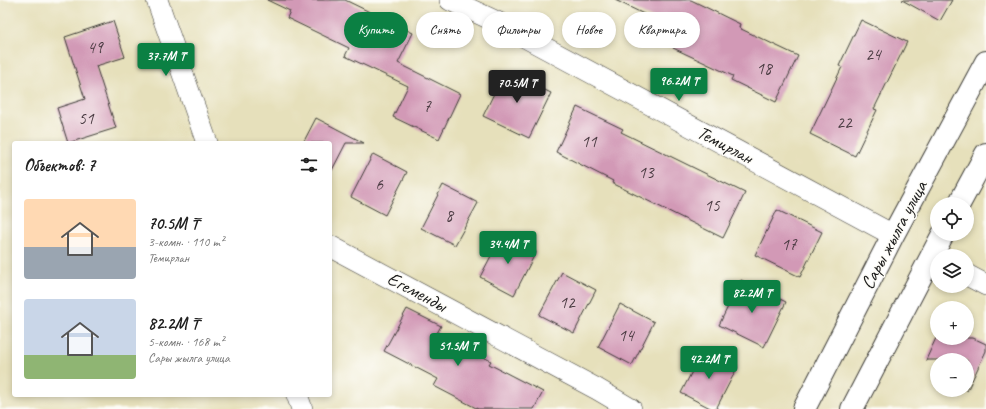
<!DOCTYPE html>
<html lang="ru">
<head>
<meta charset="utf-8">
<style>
  :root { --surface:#fff; --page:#f6f6f6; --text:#222; --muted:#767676; --accent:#0b8043 }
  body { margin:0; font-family:Caveat,sans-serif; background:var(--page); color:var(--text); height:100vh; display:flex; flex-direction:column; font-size:15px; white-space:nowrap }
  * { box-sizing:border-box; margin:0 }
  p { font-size:13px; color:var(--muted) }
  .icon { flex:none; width:22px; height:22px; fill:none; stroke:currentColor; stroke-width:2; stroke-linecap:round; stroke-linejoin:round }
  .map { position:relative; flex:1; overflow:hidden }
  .panel { position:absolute; left:12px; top:141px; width:320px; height:256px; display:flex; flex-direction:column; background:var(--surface); border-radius:4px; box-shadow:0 2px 6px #0003 }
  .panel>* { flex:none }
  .banner { position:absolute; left:344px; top:12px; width:380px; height:36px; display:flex; gap:8px }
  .tools { position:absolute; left:930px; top:197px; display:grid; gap:8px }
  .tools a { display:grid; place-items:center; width:44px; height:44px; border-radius:50%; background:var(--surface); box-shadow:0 2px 6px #0003; font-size:20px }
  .price { position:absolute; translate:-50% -34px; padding:0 9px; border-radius:4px; background:var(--accent); color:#fff; font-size:13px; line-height:26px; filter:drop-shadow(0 1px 2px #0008) }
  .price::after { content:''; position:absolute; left:50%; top:24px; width:12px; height:9px; margin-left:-6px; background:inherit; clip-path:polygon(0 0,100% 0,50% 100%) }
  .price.active { background:#222; color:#fff }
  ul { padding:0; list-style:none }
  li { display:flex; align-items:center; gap:12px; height:100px; padding:0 12px }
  li span { display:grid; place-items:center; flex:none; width:112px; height:80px; border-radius:4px; color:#555 }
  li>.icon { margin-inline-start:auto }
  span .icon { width:48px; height:48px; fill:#fffc; stroke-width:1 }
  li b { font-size:17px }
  h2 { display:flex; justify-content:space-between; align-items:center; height:48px; padding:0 12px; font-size:17px }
  .pill { padding:0 14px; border-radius:18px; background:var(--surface); box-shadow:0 2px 6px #0003; font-size:14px; line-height:36px }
  .pill.active { background:var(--accent); color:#fff }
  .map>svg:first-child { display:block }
  .building { fill:#d299b6 }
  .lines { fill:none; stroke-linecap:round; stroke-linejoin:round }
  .minor-casing { stroke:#3a3934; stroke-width:22 }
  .tertiary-casing { stroke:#3a3934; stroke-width:24 }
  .minor { stroke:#fff; stroke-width:21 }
  .tertiary { stroke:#fff; stroke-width:22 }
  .labels { text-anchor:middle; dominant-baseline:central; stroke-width:3; stroke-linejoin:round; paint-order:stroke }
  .number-label { font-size:17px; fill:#4a3b42 }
  .street-label { font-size:19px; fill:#1c1c1c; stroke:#fdfcf7 }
</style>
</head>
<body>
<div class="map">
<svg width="986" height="409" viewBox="0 0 986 409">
  <rect width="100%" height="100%" fill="#fdfcf7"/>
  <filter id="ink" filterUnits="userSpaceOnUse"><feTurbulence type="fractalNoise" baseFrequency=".025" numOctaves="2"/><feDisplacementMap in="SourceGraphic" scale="8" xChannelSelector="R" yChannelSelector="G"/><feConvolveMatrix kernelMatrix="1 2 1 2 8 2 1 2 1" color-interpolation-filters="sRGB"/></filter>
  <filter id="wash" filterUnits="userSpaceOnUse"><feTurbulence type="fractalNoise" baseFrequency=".012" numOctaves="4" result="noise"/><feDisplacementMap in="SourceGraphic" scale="16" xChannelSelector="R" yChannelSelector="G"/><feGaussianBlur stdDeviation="0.9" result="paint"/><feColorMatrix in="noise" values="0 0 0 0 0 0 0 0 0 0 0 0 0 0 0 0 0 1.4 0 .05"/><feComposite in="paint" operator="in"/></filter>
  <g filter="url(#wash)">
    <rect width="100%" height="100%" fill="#e6e0bb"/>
    <g id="blocks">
      <path class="building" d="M267 0H345L413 33 398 63 460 94 439 139 393 117 408 86 345 56 349 48 287 18 290 11Z
        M615 0H691L740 24 739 28 798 56 776 102 731 80 733 76 673 48 681 32Z
        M902 0H952L940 21Z
        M861 20 907 42 874 109 877 110 855 156 810 134 842 67 839 66Z
        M113 21 125 57 96 66 116 128 68 143 57 108 85 99 65 37Z
        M505 71 551 93 529 138 483 116Z
        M577 107 623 129 621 132 745 193 723 238 612 183 613 181 556 152Z
        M316 118 364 143H346L330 174V143H303Z
        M373 154 407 172 385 215 351 197Z
        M443 185 478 203 455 245 421 228Z
        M777 210 822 232 800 277 755 255Z
        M502 235 536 252 514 295 480 277Z
        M562 272 596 290 574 333 539 315Z
        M741 280 786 302 764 347 719 325Z
        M620 304 654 322 632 365 598 347Z
        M407 309 441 326 437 333 491 361 489 364 543 392 534 409H478L434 386 438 379 384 351Z
        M936 338H973L986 344V351L967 391V360H926Z
        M703 350 737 368 716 409H712L681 393Z"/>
    </g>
  </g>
  <g filter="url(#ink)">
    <use href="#blocks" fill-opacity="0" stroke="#3a3934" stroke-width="1"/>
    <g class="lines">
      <g class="minor-casing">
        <path id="minor" d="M157 0 207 143
          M450 0 497 22 893 235
          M330 246 597 389 631 409
          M967 275 986 285
          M297 395 302 409"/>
      </g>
      <g class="tertiary-casing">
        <path id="tertiary" d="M959 204 986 154
          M804 409 893 235 986 62
          M852 409 943 234"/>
      </g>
      <use href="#minor" class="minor"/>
      <use href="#tertiary" class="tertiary"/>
    </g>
  </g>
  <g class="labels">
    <g class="number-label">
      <text x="95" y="47">49</text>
      <text x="873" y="54">24</text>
      <text x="764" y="68">18</text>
      <text x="427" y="106">7</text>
      <text x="86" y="118">51</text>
      <text x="844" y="122">22</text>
      <text x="589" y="141">11</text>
      <text x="646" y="172">13</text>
      <text x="379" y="184">6</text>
      <text x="712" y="205">15</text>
      <text x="449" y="215">8</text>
      <text x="789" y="244">17</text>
      <text x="567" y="302">12</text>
      <text x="626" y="335">14</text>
    </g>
    <g class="street-label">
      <text transform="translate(725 145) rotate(28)">Темирлан</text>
      <text transform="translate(894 235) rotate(-62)">Сары жылга улица</text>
      <text transform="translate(417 292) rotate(28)">Егеменды</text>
    </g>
  </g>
</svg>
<div class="tools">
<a><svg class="icon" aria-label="locate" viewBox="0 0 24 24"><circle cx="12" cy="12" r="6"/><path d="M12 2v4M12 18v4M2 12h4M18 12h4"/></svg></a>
<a><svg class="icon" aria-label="layers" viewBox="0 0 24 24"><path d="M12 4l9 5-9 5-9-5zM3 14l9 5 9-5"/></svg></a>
<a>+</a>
<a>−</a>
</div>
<b class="price" style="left:166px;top:77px">37.7M ₸</b>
<b class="price" style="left:679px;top:102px">96.2M ₸</b>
<b class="price active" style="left:517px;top:104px">70.5M ₸</b>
<b class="price" style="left:508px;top:265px">34.4M ₸</b>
<b class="price" style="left:752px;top:314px">82.2M ₸</b>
<b class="price" style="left:458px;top:367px">51.5M ₸</b>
<b class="price" style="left:709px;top:380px">42.2M ₸</b>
<div class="banner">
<a class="pill active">Купить</a>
<a class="pill">Снять</a>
<a class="pill">Фильтры</a>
<a class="pill">Новое</a>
<a class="pill">Квартира</a>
</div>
<section class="panel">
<h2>Объектов: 7<svg class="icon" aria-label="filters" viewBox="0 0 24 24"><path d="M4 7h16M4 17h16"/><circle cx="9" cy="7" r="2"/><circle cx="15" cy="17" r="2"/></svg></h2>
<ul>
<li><span style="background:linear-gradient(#ffd9b3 60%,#9aa5b1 0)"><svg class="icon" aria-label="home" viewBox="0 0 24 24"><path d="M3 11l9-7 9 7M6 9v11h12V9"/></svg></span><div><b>70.5M ₸</b><p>3-комн. · 110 m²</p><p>Темирлан</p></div></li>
<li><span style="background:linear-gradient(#c9d6e8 70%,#8fb573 0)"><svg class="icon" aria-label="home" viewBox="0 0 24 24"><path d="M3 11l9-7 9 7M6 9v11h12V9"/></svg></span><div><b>82.2M ₸</b><p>5-комн. · 168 m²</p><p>Сары жылга улица</p></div></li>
</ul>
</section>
</div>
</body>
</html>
